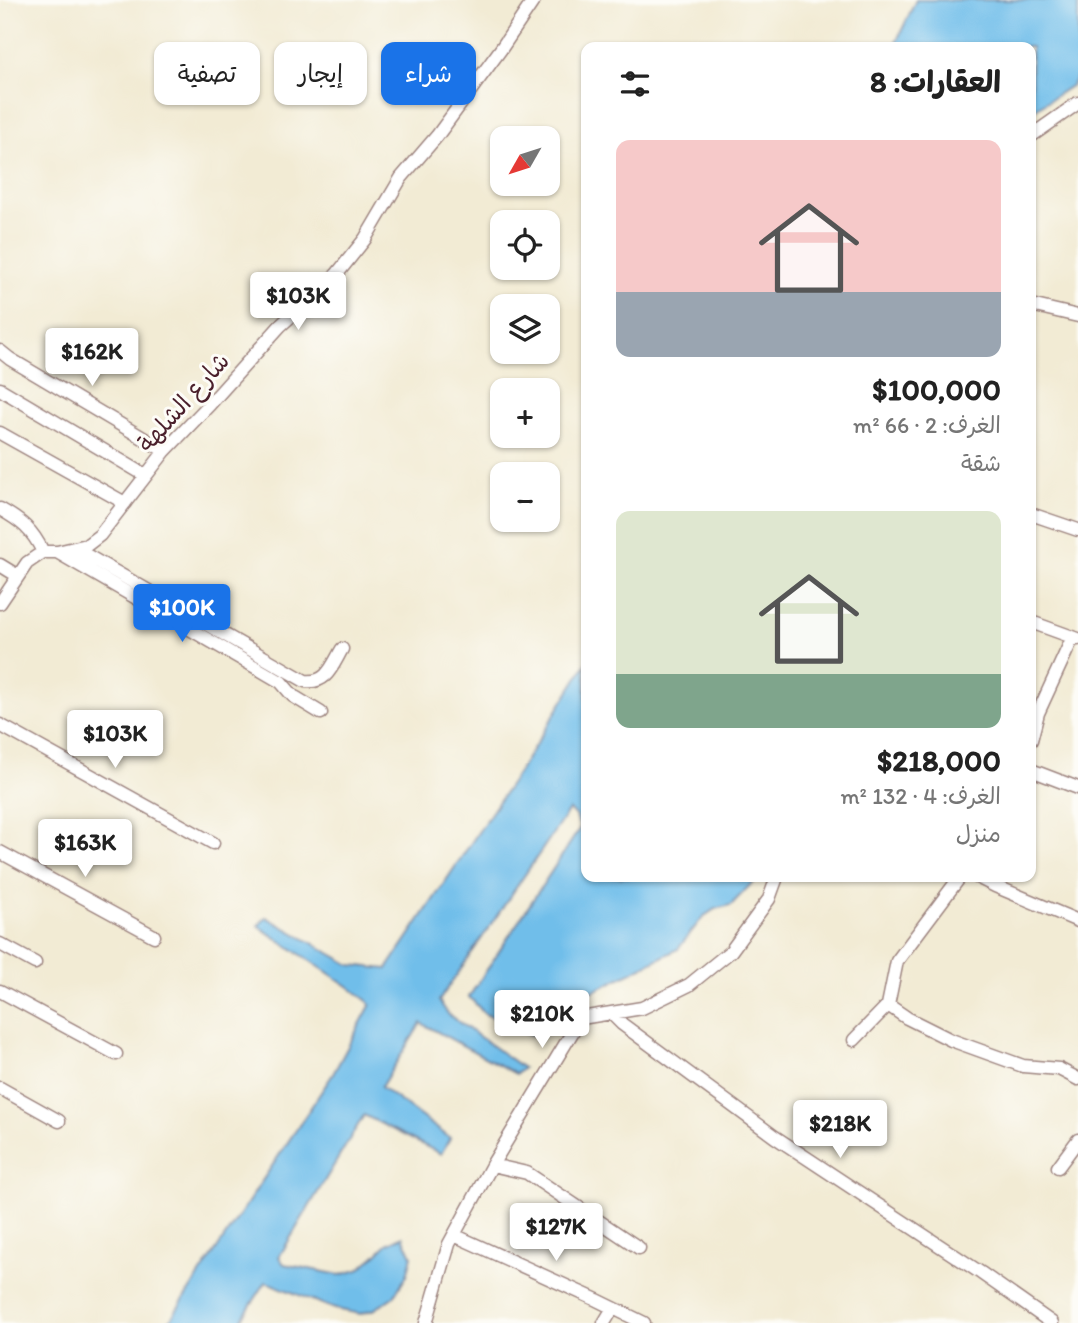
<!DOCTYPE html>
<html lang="ar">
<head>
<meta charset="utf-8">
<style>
  :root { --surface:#fff; --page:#f6f6f6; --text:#222; --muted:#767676; --accent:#1a73e8 }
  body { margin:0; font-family:Itim,"Playpen Sans Arabic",sans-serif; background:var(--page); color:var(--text); direction:rtl; height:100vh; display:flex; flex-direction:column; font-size:26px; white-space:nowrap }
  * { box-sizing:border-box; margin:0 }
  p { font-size:23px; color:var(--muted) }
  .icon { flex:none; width:38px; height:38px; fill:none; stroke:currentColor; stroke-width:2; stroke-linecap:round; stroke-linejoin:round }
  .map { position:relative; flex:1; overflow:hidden; direction:ltr }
  .side { position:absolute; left:581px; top:42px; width:455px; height:840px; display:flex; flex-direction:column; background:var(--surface); border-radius:14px; box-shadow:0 2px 5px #0004; direction:rtl }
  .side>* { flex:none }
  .banner { position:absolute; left:21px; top:42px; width:455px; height:63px; direction:rtl; display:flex; gap:14px }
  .needle { width:46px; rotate:231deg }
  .controls { position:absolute; left:490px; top:126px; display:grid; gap:14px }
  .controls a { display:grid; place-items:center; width:70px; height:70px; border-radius:14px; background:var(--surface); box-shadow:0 2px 5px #0004; font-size:35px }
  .price { position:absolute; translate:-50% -60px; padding:0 16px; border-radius:7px; background:#fff; color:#222; font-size:23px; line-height:46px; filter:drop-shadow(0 2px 4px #0008) }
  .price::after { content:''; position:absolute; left:50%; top:42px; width:21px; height:16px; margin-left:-10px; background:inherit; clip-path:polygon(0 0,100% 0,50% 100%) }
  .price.active { background:var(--accent); color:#fff }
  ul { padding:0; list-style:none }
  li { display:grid; align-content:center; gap:14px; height:371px; padding:0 35px }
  li span { display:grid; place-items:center; height:217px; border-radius:14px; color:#555 }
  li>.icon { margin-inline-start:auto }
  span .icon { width:126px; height:126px; fill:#fffc; stroke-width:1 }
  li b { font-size:30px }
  h2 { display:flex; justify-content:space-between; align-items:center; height:84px; padding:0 35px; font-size:30px }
  .pill { padding:0 24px; border-radius:14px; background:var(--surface); box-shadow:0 2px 5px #0004; font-size:24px; line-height:63px }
  .pill.active { background:var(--accent); color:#fff }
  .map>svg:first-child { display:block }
  .water { fill:#70beea; stroke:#5d6e8a; stroke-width:2 }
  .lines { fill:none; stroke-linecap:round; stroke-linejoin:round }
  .minor-casing { stroke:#9e8580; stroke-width:15 }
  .minor { stroke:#fff; stroke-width:12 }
  .labels { text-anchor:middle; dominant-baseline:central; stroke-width:6; stroke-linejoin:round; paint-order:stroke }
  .street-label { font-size:24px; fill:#4a1f2b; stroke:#fdfcf7 }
</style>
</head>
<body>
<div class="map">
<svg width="1078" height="1323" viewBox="0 0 1078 1323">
  <rect width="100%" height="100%" fill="#fdfcf7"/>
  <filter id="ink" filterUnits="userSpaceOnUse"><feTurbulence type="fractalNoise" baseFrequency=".0143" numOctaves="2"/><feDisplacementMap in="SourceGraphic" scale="14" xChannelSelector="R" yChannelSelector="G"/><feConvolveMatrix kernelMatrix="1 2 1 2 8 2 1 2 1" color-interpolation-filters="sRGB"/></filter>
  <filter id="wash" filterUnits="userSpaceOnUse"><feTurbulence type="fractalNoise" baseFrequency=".00686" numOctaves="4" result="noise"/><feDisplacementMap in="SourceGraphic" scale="28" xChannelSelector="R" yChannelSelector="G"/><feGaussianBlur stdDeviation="1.57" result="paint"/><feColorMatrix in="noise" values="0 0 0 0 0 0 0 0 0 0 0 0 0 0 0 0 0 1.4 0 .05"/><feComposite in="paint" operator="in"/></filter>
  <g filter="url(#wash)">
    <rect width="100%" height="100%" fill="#f2ebd4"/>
    <path class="water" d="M916 0H1078V75L1072 85 1031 112V47H894Z
      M586 664V877H757L756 879 731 905 715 909 703 917 678 949 592 992 562 996 532 1035 485 1014 469 997 580 828 576 816 569 810 439 1001 449 1015 523 1068 516 1074 421 1023 381 1087 450 1138 441 1154 364 1115 279 1257 284 1264 340 1275 358 1270 374 1257 387 1244 403 1236 412 1256 407 1275 394 1296 375 1309 361 1314 335 1309 266 1282 239 1323H168L333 1074 371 1004 348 986 258 926 266 917 351 965 387 969 521 768Z"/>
  </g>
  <g filter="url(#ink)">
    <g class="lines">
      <g class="minor-casing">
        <path id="minor" d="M1031 136 1078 103
          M1031 305 1078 316
          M0 351 10 359 165 451
          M0 389 145 475
          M0 433 125 503
          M0 509C21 521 32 529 43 552
          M1031 514 1078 530
          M74 548 305 681C327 684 332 666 342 649
          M57 552 281 682 293 696 321 713
          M0 565 18 576
          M0 603 27 563 43 552H57L87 545 100 535 165 451 210 404 280 326 337 274 365 239 401 178 437 136 501 49 534 0
          M1031 622 1078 639
          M0 725 213 843
          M1031 740 1038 713 1073 637
          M1031 770 1078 788
          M0 852 154 936
          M977 877 995 886 1078 921
          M0 944 35 963
          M0 991 116 1054
          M888 1005 907 1018 951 1040 1023 1066 1059 1069 1078 1079
          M612 1014 622 1024 775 1137 981 1273 1052 1323
          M854 1040 888 1005 897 961 960 877
          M0 1088 59 1121
          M492 1165 527 1173 639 1248
          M1058 1167 1078 1140
          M454 1235 597 1300 644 1323
          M426 1323 449 1244 492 1165 581 1018 642 1008 689 985 731 951 769 899 777 877
          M604 1323 613 1308"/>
      </g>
      <use href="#minor" class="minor"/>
    </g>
  </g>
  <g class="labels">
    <g class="street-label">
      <text transform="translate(183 402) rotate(-48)">شارع الشلهة</text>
    </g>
  </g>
</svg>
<div class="controls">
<a><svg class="needle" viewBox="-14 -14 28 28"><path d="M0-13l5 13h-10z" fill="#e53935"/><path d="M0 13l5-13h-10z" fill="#767676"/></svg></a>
<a><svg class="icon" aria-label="locate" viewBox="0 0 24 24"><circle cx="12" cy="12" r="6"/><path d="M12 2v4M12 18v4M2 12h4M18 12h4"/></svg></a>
<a><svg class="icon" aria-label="layers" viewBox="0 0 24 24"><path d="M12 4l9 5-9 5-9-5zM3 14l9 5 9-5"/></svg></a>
<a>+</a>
<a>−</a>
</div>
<b class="price" style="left:298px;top:332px">$103K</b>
<b class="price" style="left:92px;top:388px">$162K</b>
<b class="price active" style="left:182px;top:644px">$100K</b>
<b class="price" style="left:115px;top:770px">$103K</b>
<b class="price" style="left:85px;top:879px">$163K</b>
<b class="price" style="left:542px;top:1050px">$210K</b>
<b class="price" style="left:840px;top:1160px">$218K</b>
<b class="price" style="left:556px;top:1263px">$127K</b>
<div class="banner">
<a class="pill active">شراء</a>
<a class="pill">إيجار</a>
<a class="pill">تصفية</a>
</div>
<section class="side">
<h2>العقارات: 8<svg class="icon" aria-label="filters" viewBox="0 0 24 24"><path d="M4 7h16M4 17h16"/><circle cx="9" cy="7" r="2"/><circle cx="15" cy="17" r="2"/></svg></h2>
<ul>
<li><span style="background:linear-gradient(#f6c9c9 70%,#9aa5b1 0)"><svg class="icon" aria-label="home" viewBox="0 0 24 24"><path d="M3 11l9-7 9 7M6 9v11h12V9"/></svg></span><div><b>$100,000</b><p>الغرف: 2 · 66 m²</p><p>شقة</p></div></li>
<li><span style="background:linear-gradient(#dfe7d0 75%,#7fa58c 0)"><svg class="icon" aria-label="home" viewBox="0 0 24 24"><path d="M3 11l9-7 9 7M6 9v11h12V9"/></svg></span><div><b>$218,000</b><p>الغرف: 4 · 132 m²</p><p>منزل</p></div></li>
</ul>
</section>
</div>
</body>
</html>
